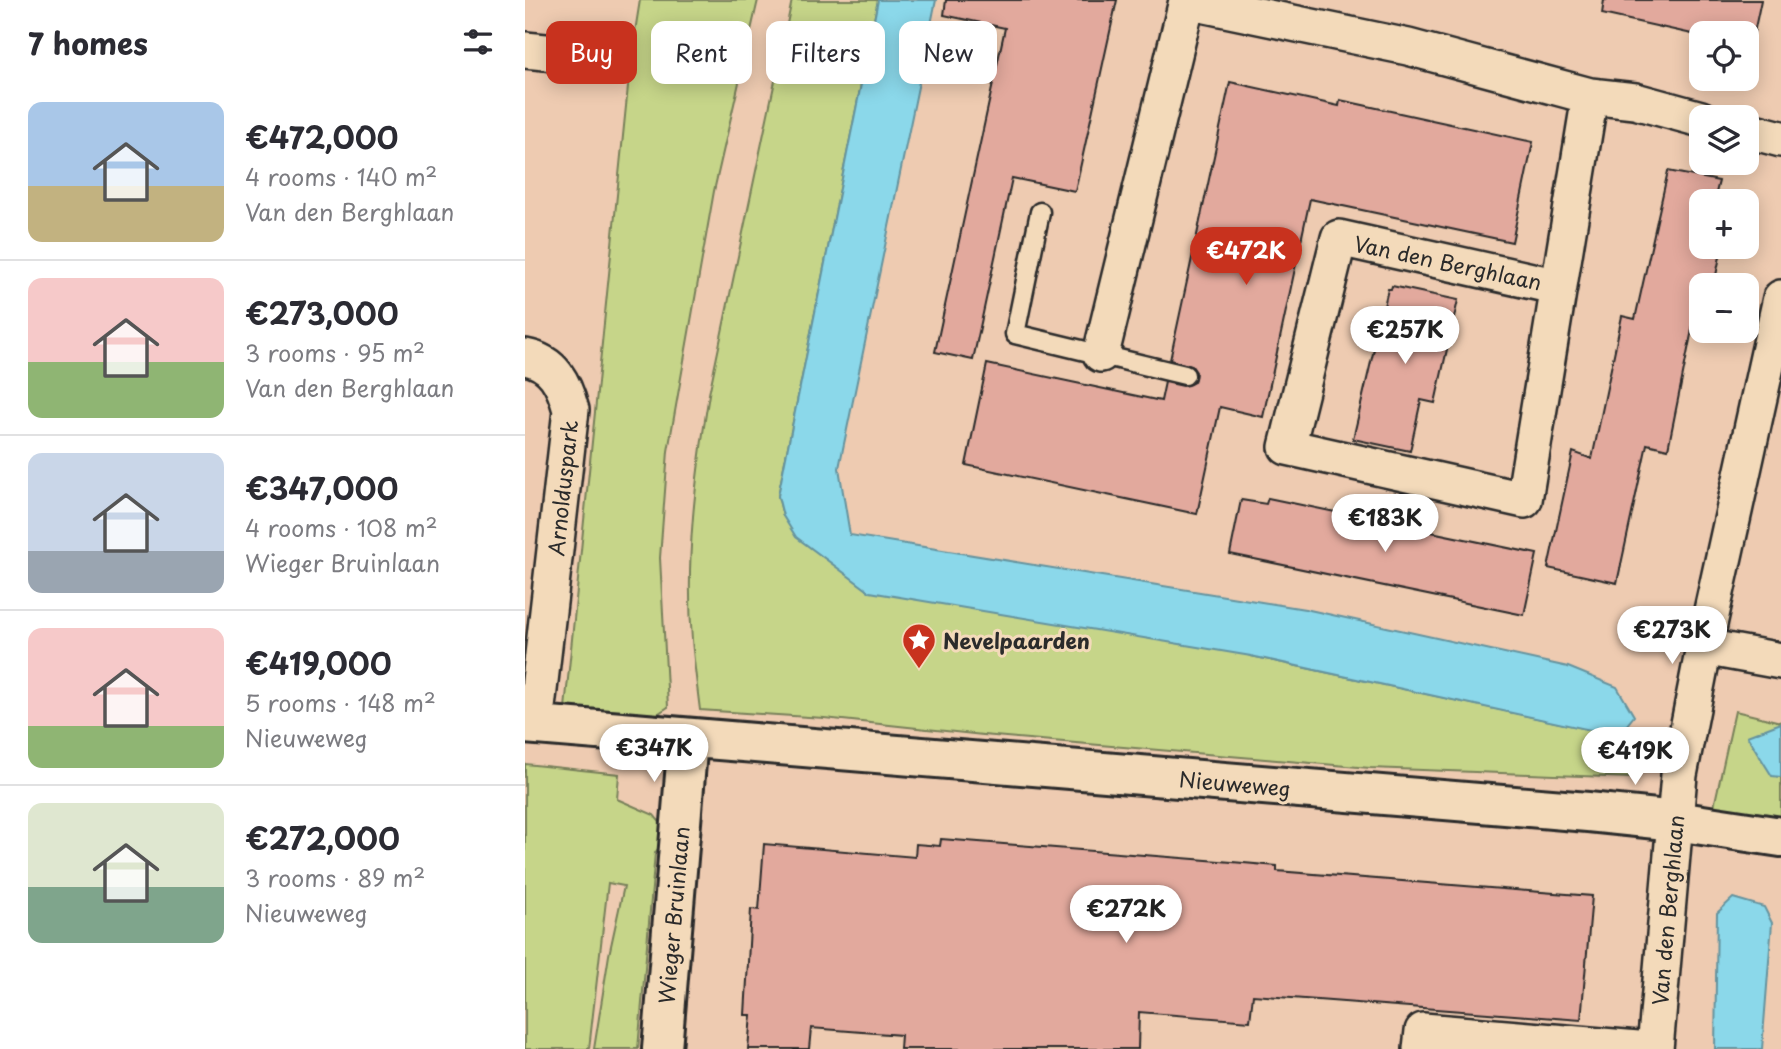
<!DOCTYPE html>
<html lang="en">
<head>
<meta charset="utf-8">
<style>
  :root { --surface:#fff; --page:#f2f2f3; --text:#2b2b33; --muted:#7c7c81; --line:#e1e1e2; --accent:#c8321e }
  body { margin:0; font-family:"Playpen Sans",sans-serif; background:var(--page); color:var(--text); height:100vh; display:flex; flex-direction:column; font-size:26px; white-space:nowrap }
  * { box-sizing:border-box; margin:0 }
  p { font-size:23px; color:var(--muted) }
  .icon { flex:none; width:38px; height:38px; fill:none; stroke:currentColor; stroke-width:2; stroke-linecap:round; stroke-linejoin:round }
  .map { position:relative; flex:1; overflow:hidden }
  .panel { display:flex; flex-direction:column; background:var(--surface); width:525px }
  .panel>* { flex:none }
  .hud { position:absolute; left:21px; top:21px; width:665px; height:63px; display:flex; gap:14px }
  .fabs { position:absolute; left:1164px; top:21px; display:grid; gap:14px }
  .fabs a { display:grid; place-items:center; width:70px; height:70px; border-radius:14px; background:var(--surface); box-shadow:0 4px 18px #0003; font-size:35px }
  .price { position:absolute; translate:-50% -60px; padding:0 16px; border-radius:24px; background:#fff; color:#222; font-size:23px; line-height:46px; filter:drop-shadow(0 2px 4px #0008) }
  .price::after { content:''; position:absolute; left:50%; top:42px; width:21px; height:16px; margin-left:-10px; background:inherit; clip-path:polygon(0 0,100% 0,50% 100%) }
  .price.on { background:var(--accent); color:#fff }
  ul { padding:0; list-style:none }
  li { display:flex; align-items:center; gap:21px; height:175px; padding:0 28px }
  li+li { border-top:2px solid var(--line) }
  li span { display:grid; place-items:center; flex:none; width:196px; height:140px; border-radius:14px; color:#555 }
  li>.icon { margin-inline-start:auto }
  span .icon { width:84px; height:84px; fill:#fffc; stroke-width:1 }
  li b { font-size:30px }
  h2 { display:flex; justify-content:space-between; align-items:center; height:84px; padding:0 28px; font-size:30px }
  .chip { padding:0 24px; border-radius:14px; background:var(--surface); box-shadow:0 4px 18px #0003; font-size:24px; line-height:63px }
  .chip.on { background:var(--accent); color:#fff }
  main { display:flex; flex:1; min-height:0 }
  .map>svg:first-child { display:block }
  .green { fill:#c6d589; stroke:#78805a; stroke-width:2 }
  .water { fill:#8bd8ea; stroke:#65939e; stroke-width:2 }
  .building { fill:#e2a99d; stroke:#2b2b2b; stroke-width:2 }
  .lines { fill:none; stroke-linecap:round; stroke-linejoin:round }
  .service-casing { stroke:#2b2b2b; stroke-width:23 }
  .minor-casing { stroke:#2b2b2b; stroke-width:40 }
  .tertiary-casing { stroke:#2b2b2b; stroke-width:44 }
  .service { stroke:#f3daba; stroke-width:18 }
  .minor { stroke:#f3daba; stroke-width:35 }
  .tertiary { stroke:#f3daba; stroke-width:38 }
  .labels { text-anchor:middle; dominant-baseline:central; stroke-width:6; stroke-linejoin:round; paint-order:stroke }
  .street-label { font-size:21px; fill:#2b2b2b; stroke:#f3daba }
  .poi-label { font-size:21px; font-weight:bold; fill:#2b2b2b; stroke:#f3daba; text-anchor:start }
</style>
</head>
<body>
<main>
<section class="panel">
<h2>7 homes<svg class="icon" aria-label="filters" viewBox="0 0 24 24"><path d="M4 7h16M4 17h16"/><circle cx="9" cy="7" r="2"/><circle cx="15" cy="17" r="2"/></svg></h2>
<ul>
<li><span style="background:linear-gradient(#a9c7e8 60%,#c2b280 0)"><svg class="icon" aria-label="home" viewBox="0 0 24 24"><path d="M3 11l9-7 9 7M6 9v11h12V9"/></svg></span><div><b>€472,000</b><p>4 rooms · 140 m²</p><p>Van den Berghlaan</p></div></li>
<li><span style="background:linear-gradient(#f6c9c9 60%,#8fb573 0)"><svg class="icon" aria-label="home" viewBox="0 0 24 24"><path d="M3 11l9-7 9 7M6 9v11h12V9"/></svg></span><div><b>€273,000</b><p>3 rooms · 95 m²</p><p>Van den Berghlaan</p></div></li>
<li><span style="background:linear-gradient(#c9d6e8 70%,#9aa5b1 0)"><svg class="icon" aria-label="home" viewBox="0 0 24 24"><path d="M3 11l9-7 9 7M6 9v11h12V9"/></svg></span><div><b>€347,000</b><p>4 rooms · 108 m²</p><p>Wieger Bruinlaan</p></div></li>
<li><span style="background:linear-gradient(#f6c9c9 70%,#8fb573 0)"><svg class="icon" aria-label="home" viewBox="0 0 24 24"><path d="M3 11l9-7 9 7M6 9v11h12V9"/></svg></span><div><b>€419,000</b><p>5 rooms · 148 m²</p><p>Nieuweweg</p></div></li>
<li><span style="background:linear-gradient(#dfe7d0 60%,#7fa58c 0)"><svg class="icon" aria-label="home" viewBox="0 0 24 24"><path d="M3 11l9-7 9 7M6 9v11h12V9"/></svg></span><div><b>€272,000</b><p>3 rooms · 89 m²</p><p>Nieuweweg</p></div></li>
</ul>
</section>
<div class="map">
<svg width="1256" height="1049" viewBox="0 0 1256 1049">
  <rect width="100%" height="100%" fill="#eecbb1"/>
  <filter id="ink" filterUnits="userSpaceOnUse"><feTurbulence type="fractalNoise" baseFrequency=".0143" numOctaves="2"/><feDisplacementMap in="SourceGraphic" scale="14" xChannelSelector="R" yChannelSelector="G"/><feConvolveMatrix kernelMatrix="1 2 1 2 8 2 1 2 1" color-interpolation-filters="sRGB"/></filter>
  <g filter="url(#ink)">
    <path class="green" d="M115 0H233L189 191 143 451 135 558 143 707 117 724 39 718 106 57Z
      M267 0H353L253 496 258 516 726 656 1086 734 1106 778 845 768 458 735 299 718 175 710C172 686 169 663 167 640 160 558 171 475 184 394Z
      M1210 711 1256 722 1247 775 1256 777V824L1188 811Z
      M0 764 94 774 92 799 129 815 138 826 137 843 130 853 113 1049H69L84 955 99 886 83 883 64 1049H0Z"/>
    <path class="water" d="M353 0H411L314 468 325 535 780 609 1043 667 1092 687 1109 716 1093 736 726 656 345 592 271 537 258 516 253 496Z
      M1256 723V777L1247 776 1222 736Z
      M1208 898 1239 907 1247 923 1237 1049H1190L1192 913Z"/>
    <path class="building" d="M421 0H592L550 191 487 178 448 360 410 352 480 28 419 15Z
      M1079 0H1236L1226 47 1222 46V33H1176V36L1077 14Z
      M705 82 814 106 815 100 1008 142 987 242 785 199 738 417 695 407 672 514 441 465 462 364 636 401 640 382 658 386 669 382 671 372 667 366 645 360Z
      M1143 171 1194 181 1191 193 1208 197 1207 201H1176V247H1197L1189 285H1176L1143 449 1122 444 1092 583 1023 568 1048 452 1067 459 1097 316 1110 319Z
      M867 286 933 300 910 403 896 400 885 451 828 439 863 289H866Z
      M743 498 1012 554 999 615 705 554 716 500 741 504Z
      M416 839 707 862 752 866V871L1067 896 1056 1020 728 995 725 1021 614 1012 613 1049H375L376 1035 286 1028 284 1049H223L226 1015H220L226 909 234 910 239 844 390 857 391 844 415 846Z"/>
    <g class="lines">
      <g class="service-casing">
        <path id="service" d="M515 212 490 334 660 375"/>
      </g>
      <g class="minor-casing">
        <path id="minor" d="M0 50 71 57
          M1222 130 1256 139
          M1034 287 814 238 762 447 999 500 1065 96
          M576 354 662 1 883 47 1065 96 1110 101 1176 119
          M0 357C29 362 39 384 46 410L10 725
          M1179 647 1256 661
          M896 1049 898 1031 1113 1049
          M1130 1049 1154 775 1179 647 1256 298"/>
      </g>
      <g class="tertiary-casing">
        <path id="tertiary" d="M0 724 1063 812 1151 821 1256 837
          M137 1049 163 739"/>
      </g>
      <use href="#service" class="service"/>
      <use href="#minor" class="minor"/>
      <use href="#tertiary" class="tertiary"/>
    </g>
  </g>
  <defs>
    <g id="sight-pin" transform="scale(1.75)"><path d="M0 17L-7.5 6A9.5 9.5 0 1 1 7.5 6Z" fill="#c8321e" stroke="#f3daba"/><path d="M0-6L1.8-2.2L6-1.7L2.9 1.2L3.7 5.4L0 3.3L-3.7 5.4L-2.9 1.2L-6-1.7L-1.8-2.2Z" fill="#fff"/></g>
  </defs>
  <g fill-rule="evenodd">
    <use href="#sight-pin" x="394" y="640"/>
  </g>
  <g class="labels">
    <g class="street-label">
      <text transform="translate(923 262) rotate(12)">Van den Berghlaan</text>
      <text transform="translate(37 488) rotate(-84)">Arnolduspark</text>
      <text transform="translate(710 783) rotate(5)">Nieuweweg</text>
      <text transform="translate(1142 910) rotate(-85)">Van den Berghlaan</text>
      <text transform="translate(148 915) rotate(-85)">Wieger Bruinlaan</text>
    </g>
    <g class="poi-label">
      <text x="418" y="640">Nevelpaarden</text>
    </g>
  </g>
</svg>
<div class="fabs">
<a><svg class="icon" aria-label="locate" viewBox="0 0 24 24"><circle cx="12" cy="12" r="6"/><path d="M12 2v4M12 18v4M2 12h4M18 12h4"/></svg></a>
<a><svg class="icon" aria-label="layers" viewBox="0 0 24 24"><path d="M12 4l9 5-9 5-9-5zM3 14l9 5 9-5"/></svg></a>
<a>+</a>
<a>−</a>
</div>
<b class="price on" style="left:721px;top:287px">€472K</b>
<b class="price" style="left:880px;top:366px">€257K</b>
<b class="price" style="left:860px;top:554px">€183K</b>
<b class="price" style="left:1147px;top:666px">€273K</b>
<b class="price" style="left:129px;top:784px">€347K</b>
<b class="price" style="left:1110px;top:787px">€419K</b>
<b class="price" style="left:601px;top:945px">€272K</b>
<div class="hud">
<a class="chip on">Buy</a>
<a class="chip">Rent</a>
<a class="chip">Filters</a>
<a class="chip">New</a>
</div>
</div>
</main>
</body>
</html>
